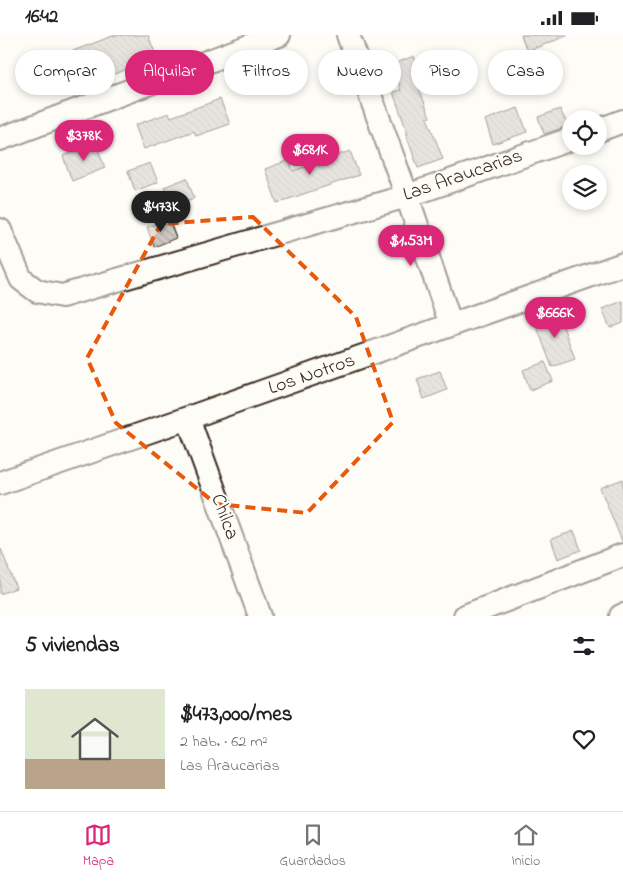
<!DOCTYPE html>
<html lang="es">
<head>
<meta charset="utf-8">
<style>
  :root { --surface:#fff; --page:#f2f2f2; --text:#202124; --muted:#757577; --line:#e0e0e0; --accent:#db2777 }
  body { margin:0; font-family:"Indie Flower",sans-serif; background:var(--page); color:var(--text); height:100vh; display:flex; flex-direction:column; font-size:19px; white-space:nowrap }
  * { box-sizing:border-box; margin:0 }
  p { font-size:16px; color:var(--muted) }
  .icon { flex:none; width:28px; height:28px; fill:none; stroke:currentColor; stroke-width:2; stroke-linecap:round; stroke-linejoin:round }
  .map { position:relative; height:581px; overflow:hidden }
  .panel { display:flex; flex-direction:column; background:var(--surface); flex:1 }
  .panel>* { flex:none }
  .banner { position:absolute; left:15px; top:15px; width:594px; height:45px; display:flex; gap:10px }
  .controls { position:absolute; left:562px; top:75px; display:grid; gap:10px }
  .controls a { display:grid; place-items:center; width:45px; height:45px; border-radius:50%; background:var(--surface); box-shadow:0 2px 8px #0003; font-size:25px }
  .price { position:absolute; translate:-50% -42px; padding:0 11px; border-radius:18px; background:var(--accent); color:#fff; font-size:16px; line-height:32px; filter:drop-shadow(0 1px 2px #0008) }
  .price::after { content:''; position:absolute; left:50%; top:30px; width:15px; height:11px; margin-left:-8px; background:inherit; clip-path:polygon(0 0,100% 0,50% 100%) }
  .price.selected { background:#222; color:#fff }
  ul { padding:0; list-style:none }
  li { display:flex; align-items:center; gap:15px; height:125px; padding:0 25px }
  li+li { border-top:1px solid var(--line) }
  li span { display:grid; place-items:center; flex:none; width:140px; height:100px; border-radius:0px; color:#555 }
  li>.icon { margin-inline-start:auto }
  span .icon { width:60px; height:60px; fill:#fffc; stroke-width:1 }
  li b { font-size:21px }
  h2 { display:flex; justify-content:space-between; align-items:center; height:60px; padding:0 25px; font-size:21px }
  .tag { padding:0 18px; border-radius:22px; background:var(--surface); box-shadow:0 2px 8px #0003; font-size:18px; line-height:45px }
  .tag.selected { background:var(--accent); color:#fff }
  .status { display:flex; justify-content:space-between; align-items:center; height:35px; padding:0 25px; background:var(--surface); direction:ltr }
  .status svg { height:14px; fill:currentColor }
  .dock { display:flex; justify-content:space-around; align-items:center; height:70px; border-top:1px solid var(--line); background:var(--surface); font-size:14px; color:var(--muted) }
  .dock a { display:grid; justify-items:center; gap:2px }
  .dock .selected { color:var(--accent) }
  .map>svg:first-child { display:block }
  .building { fill:url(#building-back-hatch); stroke:#3b2a1e }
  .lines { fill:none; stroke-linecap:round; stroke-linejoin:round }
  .minor-casing { stroke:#3b2a1e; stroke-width:26 }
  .minor { stroke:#fdfcf7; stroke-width:22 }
  .marked { fill:none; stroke:#e8590c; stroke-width:4; stroke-dasharray:10 6; stroke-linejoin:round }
  .labels { text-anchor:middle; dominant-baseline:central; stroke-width:4; stroke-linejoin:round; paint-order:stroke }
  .street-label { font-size:20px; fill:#3b2a1e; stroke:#fdfcf7 }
</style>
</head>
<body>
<div class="status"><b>16:42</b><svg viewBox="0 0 49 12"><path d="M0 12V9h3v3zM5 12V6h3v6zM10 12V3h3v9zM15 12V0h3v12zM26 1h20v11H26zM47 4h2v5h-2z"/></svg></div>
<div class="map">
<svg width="623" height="581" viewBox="0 0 623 581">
  <defs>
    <pattern id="building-back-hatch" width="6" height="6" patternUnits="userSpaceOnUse" patternTransform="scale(1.25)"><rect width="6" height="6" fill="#cdc8c2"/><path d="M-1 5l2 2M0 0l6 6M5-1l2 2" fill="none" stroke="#b1aca6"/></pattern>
  </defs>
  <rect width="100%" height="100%" fill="#fdfcf7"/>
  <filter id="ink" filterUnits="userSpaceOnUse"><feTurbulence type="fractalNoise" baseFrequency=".02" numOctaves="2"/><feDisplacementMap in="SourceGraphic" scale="10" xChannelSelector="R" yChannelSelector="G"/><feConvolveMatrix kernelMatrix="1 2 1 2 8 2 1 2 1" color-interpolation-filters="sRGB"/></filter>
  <g filter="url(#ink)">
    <path class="building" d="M115 0H148L157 23 85 50 83 45 53 56 45 36 76 25 73 16Z
      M521 0H567V1L527 16Z
      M414 21 421 41 415 43 430 82 427 83 443 124 418 133 406 99H408L393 57 401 55 391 30Z
      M220 64 230 89 196 101 194 96 144 114 135 90 169 78 171 82Z
      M518 73 527 97 493 109 485 85Z
      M560 74 568 91 544 99 538 82Z
      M96 109 105 133 72 146 63 121Z
      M350 116 359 140 277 168 265 134 289 125 293 136Z
      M150 128 158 147 135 156 128 136Z
      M187 143 194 163 172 171 164 152Z
      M169 184 176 203 154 212 147 192Z
      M623 266V288L610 293 602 274Z
      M557 275 575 324 552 332 534 284Z
      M545 327 553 346 530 355 523 335Z
      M440 336 447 355 424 364 417 344Z
      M623 444V506H622L600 453Z
      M574 496 581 515 558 524 551 504Z
      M0 514H1L16 553 0 559Z"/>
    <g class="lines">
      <g class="minor-casing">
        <path id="minor" d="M348 0 407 161 451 290
          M599 95 623 86
          M0 104 279 0
          M0 195 21 244 37 256 62 261 407 161 571 104
          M188 383 260 581
          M0 448 188 383 623 229
          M465 581 623 520
          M621 581 623 580"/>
      </g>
      <use href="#minor" class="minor"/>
    </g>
  </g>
  <path d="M0 0H623V581H0ZM253 182 356 282 393 387 307 478 216 469 116 388 87 323 161 189Z" fill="#fdfcf7" fill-opacity=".55" fill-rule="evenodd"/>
  <path class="marked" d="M253 182 356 282 393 387 307 478 216 469 116 388 87 323 161 189Z"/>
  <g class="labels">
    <g class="street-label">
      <text transform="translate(463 141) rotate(-19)">Las Araucarias</text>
      <text transform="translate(312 340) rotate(-19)">Los Notros</text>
      <text transform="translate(224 482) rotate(70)">Chilca</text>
    </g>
  </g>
</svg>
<div class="controls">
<a><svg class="icon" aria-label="locate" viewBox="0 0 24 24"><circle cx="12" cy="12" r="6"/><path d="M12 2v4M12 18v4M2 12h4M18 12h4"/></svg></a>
<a><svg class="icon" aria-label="layers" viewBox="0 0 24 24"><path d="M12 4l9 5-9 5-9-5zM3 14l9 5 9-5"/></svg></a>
</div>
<b class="price" style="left:84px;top:127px">$378K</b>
<b class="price" style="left:310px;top:141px">$681K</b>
<b class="price selected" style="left:161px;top:198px">$473K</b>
<b class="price" style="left:411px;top:232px">$1.53M</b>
<b class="price" style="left:555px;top:304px">$666K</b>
<div class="banner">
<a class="tag">Comprar</a>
<a class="tag selected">Alquilar</a>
<a class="tag">Filtros</a>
<a class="tag">Nuevo</a>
<a class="tag">Piso</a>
<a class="tag">Casa</a>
</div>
</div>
<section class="panel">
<h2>5 viviendas<svg class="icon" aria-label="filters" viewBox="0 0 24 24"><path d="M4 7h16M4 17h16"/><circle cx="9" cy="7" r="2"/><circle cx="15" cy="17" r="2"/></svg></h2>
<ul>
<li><span style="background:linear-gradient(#dfe7d0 70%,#b9a48a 0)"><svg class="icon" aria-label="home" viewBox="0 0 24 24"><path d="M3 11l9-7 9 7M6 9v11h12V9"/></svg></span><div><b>$473,000/mes</b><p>2 hab. · 62 m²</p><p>Las Araucarias</p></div><svg class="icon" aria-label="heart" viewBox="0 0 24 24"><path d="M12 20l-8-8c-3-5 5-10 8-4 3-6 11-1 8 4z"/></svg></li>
</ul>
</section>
<nav class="dock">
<a class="selected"><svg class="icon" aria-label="map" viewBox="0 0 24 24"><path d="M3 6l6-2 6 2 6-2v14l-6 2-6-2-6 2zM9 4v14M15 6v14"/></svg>Mapa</a>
<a><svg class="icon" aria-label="saved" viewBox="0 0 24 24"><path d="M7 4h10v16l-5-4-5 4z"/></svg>Guardados</a>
<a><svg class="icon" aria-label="home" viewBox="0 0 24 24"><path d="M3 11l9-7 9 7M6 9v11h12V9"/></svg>Inicio</a>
</nav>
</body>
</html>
